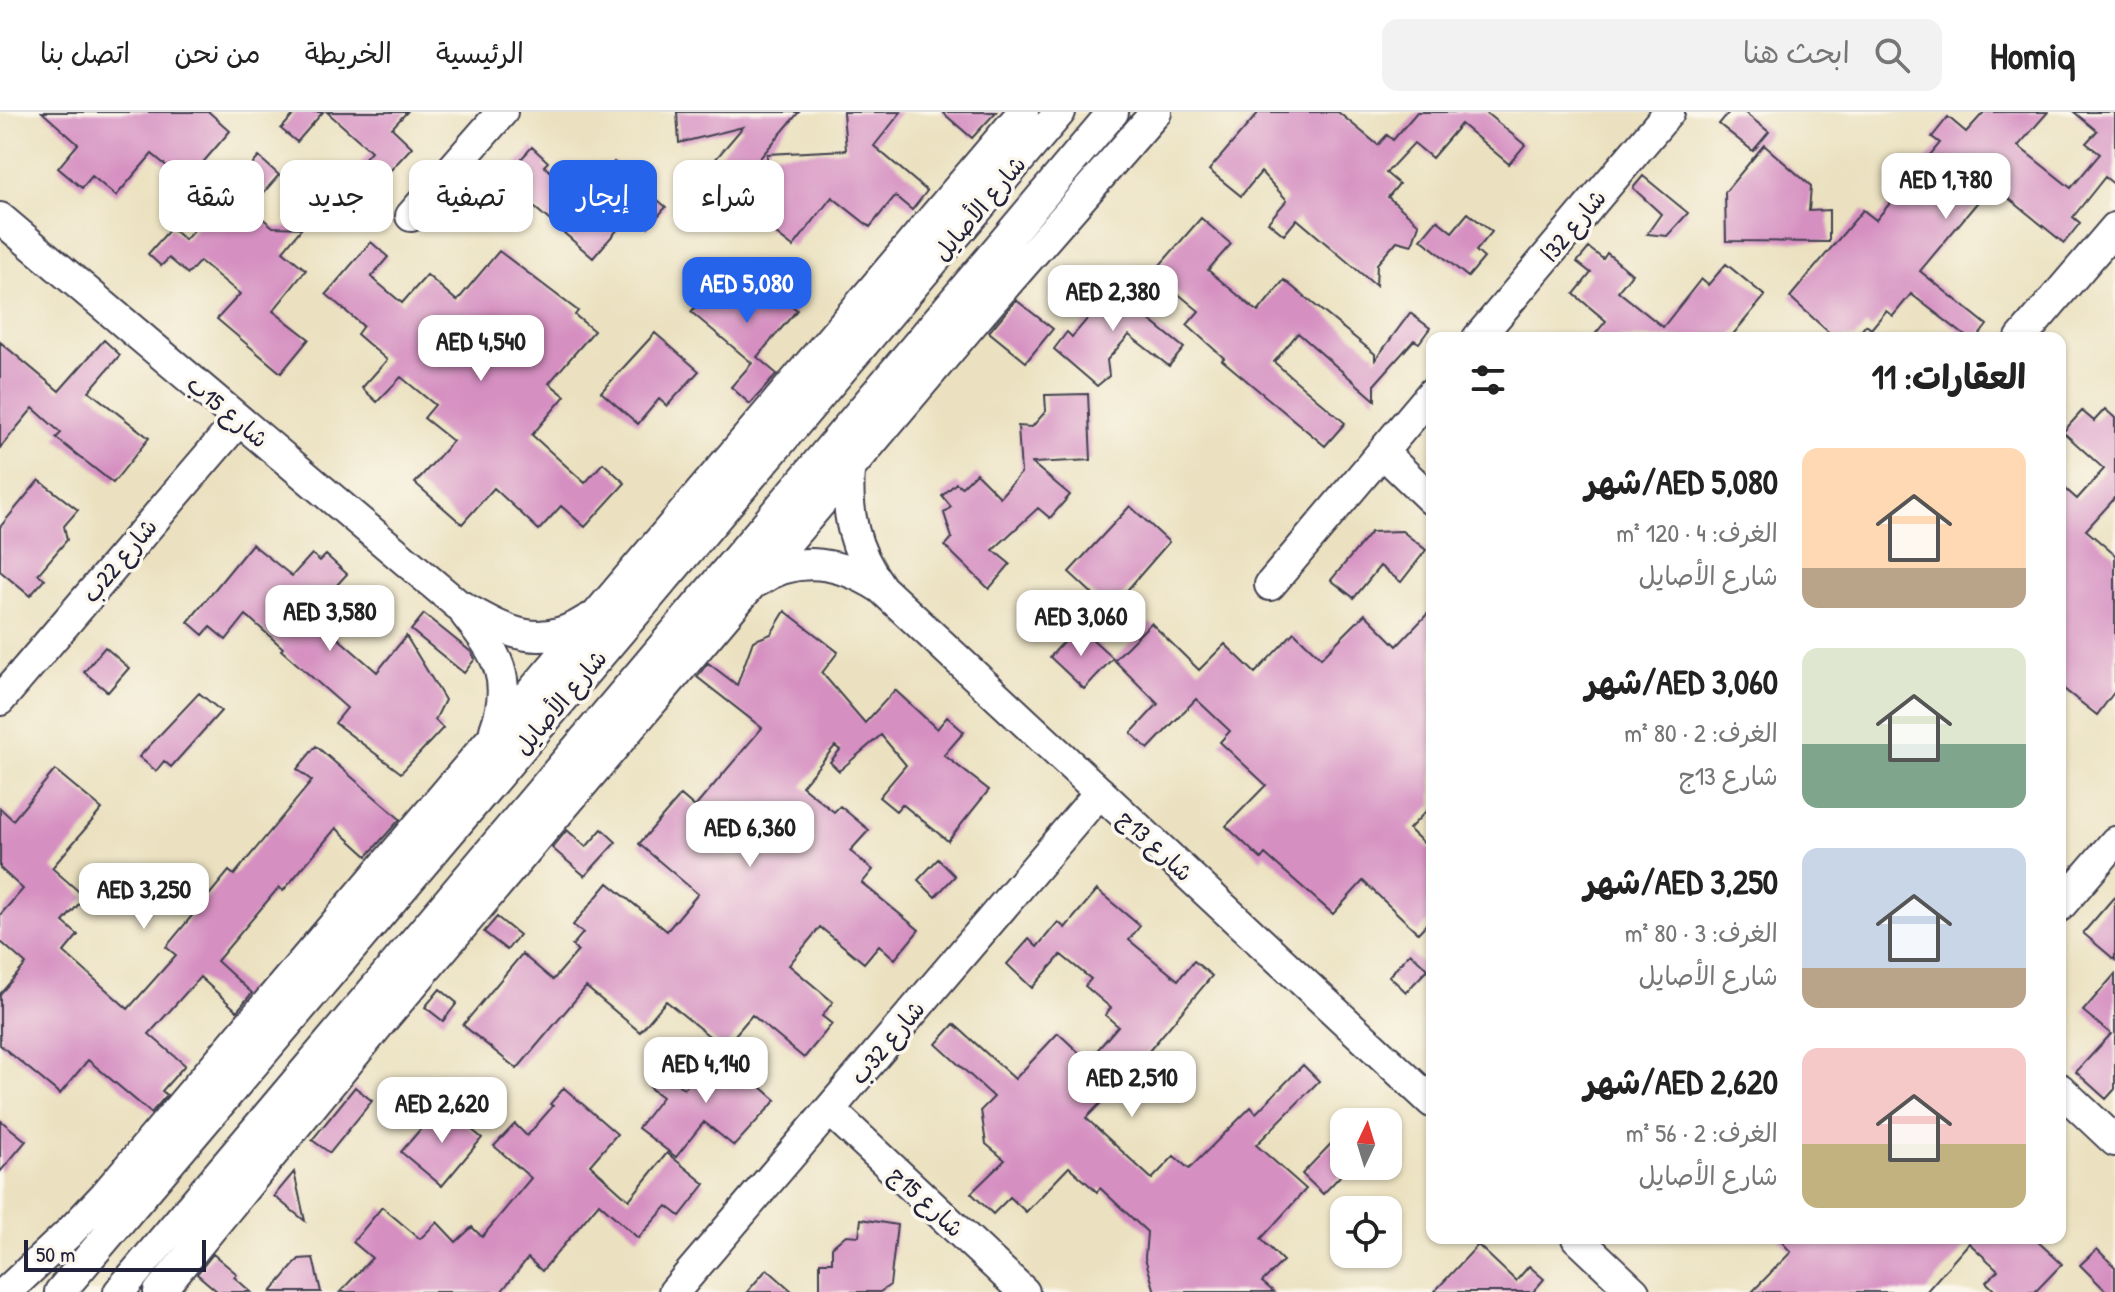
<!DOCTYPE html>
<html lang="ar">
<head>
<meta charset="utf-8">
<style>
  :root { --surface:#fff; --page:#f2f2f2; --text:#222; --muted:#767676; --line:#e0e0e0; --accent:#2563eb }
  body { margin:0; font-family:"Patrick Hand","Playpen Sans Arabic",sans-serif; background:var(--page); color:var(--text); direction:rtl; height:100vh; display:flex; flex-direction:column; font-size:30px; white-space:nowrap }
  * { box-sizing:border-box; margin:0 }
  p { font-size:26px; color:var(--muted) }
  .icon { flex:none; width:44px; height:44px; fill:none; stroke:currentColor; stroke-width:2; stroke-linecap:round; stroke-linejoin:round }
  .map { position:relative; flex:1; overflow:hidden; direction:ltr }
  .details { position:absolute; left:1426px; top:220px; width:640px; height:912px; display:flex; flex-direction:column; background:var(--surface); border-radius:16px; box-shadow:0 2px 6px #0004; direction:rtl }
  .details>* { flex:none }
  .hud { position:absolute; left:24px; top:48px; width:760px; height:72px; direction:rtl; display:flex; gap:16px }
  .needle { width:52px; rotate:4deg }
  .fabs { position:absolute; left:1330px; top:996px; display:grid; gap:16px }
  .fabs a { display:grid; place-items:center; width:72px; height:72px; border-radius:16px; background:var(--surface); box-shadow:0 2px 6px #0004; font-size:40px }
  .scale { position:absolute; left:24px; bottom:20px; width:182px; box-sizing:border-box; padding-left:8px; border:4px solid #22223b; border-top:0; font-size:22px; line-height:28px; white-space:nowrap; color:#22223b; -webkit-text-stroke:6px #fbf7ec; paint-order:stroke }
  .price { position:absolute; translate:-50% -68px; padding:0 18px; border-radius:16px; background:#fff; color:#222; font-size:26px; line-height:52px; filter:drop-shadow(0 2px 4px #0008) }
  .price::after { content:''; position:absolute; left:50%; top:48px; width:24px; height:18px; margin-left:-12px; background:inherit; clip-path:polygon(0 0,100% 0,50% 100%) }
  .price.active { background:var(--accent); color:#fff }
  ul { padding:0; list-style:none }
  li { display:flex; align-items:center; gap:24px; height:200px; padding:0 40px }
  li span { display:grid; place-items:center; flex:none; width:224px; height:160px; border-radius:16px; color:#555 }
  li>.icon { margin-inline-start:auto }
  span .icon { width:96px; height:96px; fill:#fffc; stroke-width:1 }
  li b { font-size:34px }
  h2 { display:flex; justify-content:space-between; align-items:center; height:96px; padding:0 40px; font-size:34px }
  .tag { padding:0 28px; border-radius:16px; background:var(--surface); box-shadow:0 2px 6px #0004; font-size:28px; line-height:72px }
  .tag.active { background:var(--accent); color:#fff }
  header { display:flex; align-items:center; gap:48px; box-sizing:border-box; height:112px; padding:0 40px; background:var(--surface); border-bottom:2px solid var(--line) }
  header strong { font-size:38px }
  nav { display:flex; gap:44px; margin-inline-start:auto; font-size:28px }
  .search { width:560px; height:72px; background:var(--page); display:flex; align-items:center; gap:20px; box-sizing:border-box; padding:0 28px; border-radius:16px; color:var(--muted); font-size:30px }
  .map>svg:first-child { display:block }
  .building { fill:#d58fc1 }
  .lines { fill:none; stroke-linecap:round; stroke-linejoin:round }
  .minor-casing { stroke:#403f4f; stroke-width:34 }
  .minor { stroke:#fff; stroke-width:30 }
  .labels { text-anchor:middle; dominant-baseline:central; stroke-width:7; stroke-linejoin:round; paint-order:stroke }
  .street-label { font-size:24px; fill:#22223b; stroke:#fbf7ec }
</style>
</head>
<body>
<header>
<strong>Homiq</strong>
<div class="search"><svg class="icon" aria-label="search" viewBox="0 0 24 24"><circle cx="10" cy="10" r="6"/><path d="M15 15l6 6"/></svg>ابحث هنا</div>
<nav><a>الرئيسية</a><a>الخريطة</a><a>من نحن</a><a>اتصل بنا</a></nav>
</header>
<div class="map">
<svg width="2115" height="1180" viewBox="0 0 2115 1180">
  <rect width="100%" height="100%" fill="#fbf7ec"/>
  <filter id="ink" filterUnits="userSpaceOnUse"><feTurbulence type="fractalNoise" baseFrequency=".0125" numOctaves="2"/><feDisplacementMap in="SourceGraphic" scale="16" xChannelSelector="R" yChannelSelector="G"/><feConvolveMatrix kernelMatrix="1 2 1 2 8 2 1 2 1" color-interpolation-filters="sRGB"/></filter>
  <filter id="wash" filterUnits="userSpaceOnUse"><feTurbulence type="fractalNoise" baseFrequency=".006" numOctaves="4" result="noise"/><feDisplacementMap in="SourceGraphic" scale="32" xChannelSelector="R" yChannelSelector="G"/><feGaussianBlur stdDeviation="1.8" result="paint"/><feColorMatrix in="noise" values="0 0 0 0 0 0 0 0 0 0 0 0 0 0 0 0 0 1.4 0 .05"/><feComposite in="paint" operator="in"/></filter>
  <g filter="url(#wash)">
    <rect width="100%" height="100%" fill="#ebe1c0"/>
    <g id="blocks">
      <path class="building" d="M42 0H209L230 19 186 70 152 42 116 84 92 64 82 76 58 56 78 32Z
        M296 0H323L297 30 281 17Z
        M327 0H407L392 16 412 35 375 75 355 57 371 39Z
        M677 0H799L728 84 702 63 743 15 679 31Z
        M843 0H901L874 34 927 79 912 98 895 84 870 115 832 85 793 135 767 115V42L846 38Z
        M942 0H996L972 26Z
        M1259 0H1338L1378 33 1387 23 1393 28 1417 0H1485L1525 33 1509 52 1461 12 1432 46 1414 31 1386 61 1399 72 1388 85 1419 112 1412 133 1397 129 1377 152 1376 174 1297 107 1284 123 1268 110 1287 88 1261 60 1241 84 1209 58Z
        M1729 0H1744L1769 20 1753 39 1719 12Z
        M1984 0H2048L2018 34 2071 76 2100 42 2086 31 2097 19 2074 0H2115V73L2105 65 2073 105 2080 111 2064 131 1992 73 1920 159 1987 213 1977 226H1968L1911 182 1893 204 1886 199 1871 217 1866 213 1855 226H1835L1790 185 1863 98 1876 108 1940 31 1932 25 1948 5 1966 20Z
        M1764 33 1811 74 1809 99 1829 98V130L1726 129 1725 80Z
        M532 35 548 50 544 54 582 87 614 50 666 95 648 115 632 101 593 146 519 82 516 86 499 71Z
        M259 45 279 63 250 96 273 115 302 116 283 139 306 158 273 199 309 227 281 261 217 207 240 182 200 149 188 162 169 146 161 154 148 142 171 116 185 128Z
        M1643 64 1688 101 1667 124 1647 122 1661 102 1633 76Z
        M1468 101 1492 120 1476 139 1484 146 1468 165 1421 127 1437 108 1452 120Z
        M1201 106 1231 132 1208 158 1258 200 1284 168 1375 242V248L1410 201 1430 216 1419 231 1414 228 1375 272V288L1298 221 1274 250 1345 311 1325 334 1222 248 1224 246 1187 213 1199 199 1153 161Z
        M371 130 388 145 371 165 402 191 427 163 457 189 499 139 578 199 575 203 594 219 549 271 565 284 532 323 585 371 603 351 625 371 585 415 561 394 539 418 494 376 462 412 415 371 453 329 424 306 435 293 401 265 377 290 362 276 387 248 357 222 363 214 326 182Z
        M1589 136 1603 147 1607 141 1632 162 1618 179 1663 215 1701 167 1708 173 1726 152 1765 184 1730 226H1592L1606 209 1574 182 1591 161 1577 150Z
        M746 155 797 198 757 245 777 262 750 292 731 275 752 251 691 200 708 180 713 184 726 169 731 173Z
        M1106 163 1130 181V192L1184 236 1169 254 1129 223 1107 248 1109 264 1097 274 1054 237 1067 220 1072 225 1094 199 1091 177 1095 168Z
        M1016 188 1053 217 1026 250 989 220Z
        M655 221 699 259 667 294 659 287 638 312 601 280Z
        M104 228 120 243 89 279 149 326 113 371 56 326 61 321 33 296 0 336V230L59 279Z
        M1088 282 1091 348 1032 351 1070 383 1050 406 1038 396 993 438 1010 452 989 477 945 434 952 426 944 401 951 395 942 384 956 371 962 375 976 361 1000 385 1021 361 1018 314 1032 315 1046 299 1045 283Z
        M2105 297 2115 306V386L2086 418 2115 443V579L2097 603 2060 574V372L2077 387 2104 357 2063 320 2082 299 2094 309Z
        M39 368 78 398 64 414 67 428 38 462 45 467 30 484 0 459V415Z
        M1130 394 1169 430 1110 498 1069 460Z
        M1402 419 1426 438 1401 470 1380 454 1354 486 1331 468 1371 420Z
        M252 432 292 464 312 442 320 449 326 443 347 462 310 502 377 560 406 524 445 588 435 608 443 616 401 661 335 611 347 596 281 538 283 536 246 503 226 528 210 515 203 523 188 510Z
        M1432 497V693L1409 717 1432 739V806L1418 821 1363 769 1333 802 1265 742 1261 747 1226 714 1266 673 1220 630 1230 619 1196 587 1148 637 1131 621 1158 592 1114 548 1151 511 1199 558 1225 532 1255 561 1294 520 1321 546 1365 502 1397 534Z
        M785 499 838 540 822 561 865 611 895 578 937 617 947 605 964 620 944 643 989 678 948 729 902 692 896 699 879 685 906 653 881 623 839 659 830 650 840 638 835 634 802 674 834 700 840 694 869 718 850 739 873 758 862 771 919 818 895 847 879 833 864 851 820 815 789 853 833 890 822 904 832 912 804 946 752 903 724 936 666 889 640 920 586 875 517 957 463 913 522 842 553 868 578 839 572 834 583 821 573 813 608 771 667 819 698 782 639 732 681 683 695 695 762 616 697 565 708 551 737 573 753 529 771 522Z
        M424 502 471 540 475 547 464 561 411 518Z
        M1078 514 1113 546 1084 577 1050 545Z
        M105 535 129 556 108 580 84 560Z
        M199 581 221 599 171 655 164 649 156 659 139 645Z
        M316 634 400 707 367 744 336 716 283 779 279 775 217 849 252 881 237 899 200 865 149 922 185 953 162 979 167 983 151 1001 88 948 60 982 0 933V882L26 852 0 829V803L23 777 0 756V696L13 708 55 658 102 697 52 756 85 785 63 810 78 823 64 840 128 897 176 843 166 835 229 759 234 763 312 669 297 657Z
        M602 717 616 730 585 764 552 736 567 718 586 735Z
        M938 747 955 764 935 785 918 768Z
        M1097 778 1140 814 1129 828 1178 868 1194 849 1212 864 1133 958 1086 1006 1152 1067 1174 1044 1189 1057 1251 995 1256 1001 1303 953 1319 969 1256 1033 1306 1077 1261 1127 1283 1149 1262 1170 1274 1180H1155L1145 1146 1147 1120 1100 1076 1097 1080 1069 1055 1026 1100 1010 1085 993 1102 971 1081 1005 1048 986 1032 981 998 994 985 936 932 954 912 1015 967 1058 921 1088 949 1118 914 1105 903 1111 896 1085 874 1091 867 1061 843 1032 876 1007 852 1029 827 1037 835 1058 810 1065 816Z
        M2115 784V848L2083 821Z
        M497 805 519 823 507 838 484 820Z
        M1410 841 1428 857 1406 880 1389 864Z
        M2115 862V977L2106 987 2076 960 2111 922 2083 899Z
        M440 877 457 891 443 909 425 895Z
        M718 938 776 988 734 1034 704 1010 676 1045 638 1016 662 985 650 976 663 961 684 977Z
        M355 975 372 989 330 1041 312 1028Z
        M564 976 617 1022 590 1053 629 1088 667 1041 705 1072 680 1104 667 1094 638 1126 599 1091 542 1159 528 1146 501 1180H340L372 1146 353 1130 382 1095 420 1127 437 1110 456 1130 472 1115 482 1125 531 1066 494 1034 515 1012 527 1024 553 994 550 992Z
        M441 993 482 1026 442 1074 401 1040Z
        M0 1008 26 1029 0 1060Z
        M1344 1018V1060L1323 1082 1302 1062Z
        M294 1060 305 1109 274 1084Z
        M861 1107 897 1113 890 1173 880 1180H820V1150H832V1135L846 1123 859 1124Z
        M1778 1126H2034L2062 1152 2035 1180H1996L1986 1170 1998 1158 1969 1131 1926 1180H1752L1791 1140Z
        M1478 1133 1516 1169 1529 1154 1544 1167 1533 1180H1434Z
        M2097 1137 2115 1155V1180H2107L2080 1153Z
        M213 1142 237 1162 234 1165 251 1180H218L197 1162Z
        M313 1146 321 1180H271L299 1147Z
        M767 1157 793 1180H747Z"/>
    </g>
  </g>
  <g filter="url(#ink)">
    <use href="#blocks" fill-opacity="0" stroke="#403f4f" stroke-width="2"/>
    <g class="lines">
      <g class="minor-casing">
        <path id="minor" d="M411 104 502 0
          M0 106 457 492C504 518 538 541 589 507
          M1478 226 1669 0
          M2021 226 2115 116
          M1382 340 1432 388
          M849 358C846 402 854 438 880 474
          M758 469C799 441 842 451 881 476L1432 990
          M1270 473 1432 281
          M466 503C497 542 514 567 495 618
          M0 588 239 308
          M2060 794 2115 730
          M2060 977 2115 1029
          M830 998 1024 1180
          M1577 1126 1634 1180
          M6 1180 70 1120 105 1083 1023 0
          M60 1180 1060 0
          M119 1180 1113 0
          M159 1180 381 910 982 200 1156 0
          M674 1180 1100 680"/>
      </g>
      <use href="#minor" class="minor"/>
    </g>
  </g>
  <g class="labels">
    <g class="street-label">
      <text transform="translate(979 96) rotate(-50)">شارع الأصايل</text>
      <text transform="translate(1573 113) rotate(-50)">شارع 32ا</text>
      <text transform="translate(228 299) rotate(40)">شارع 15ب</text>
      <text transform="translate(119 448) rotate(-50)">شارع 22ب</text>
      <text transform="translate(560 590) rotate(-50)">شارع الأصايل</text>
      <text transform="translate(1156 733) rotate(43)">شارع 13ج</text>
      <text transform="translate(887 930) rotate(-50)">شارع 32ب</text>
      <text transform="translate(927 1089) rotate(43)">شارع 15ج</text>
    </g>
  </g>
</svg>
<div class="fabs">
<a><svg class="needle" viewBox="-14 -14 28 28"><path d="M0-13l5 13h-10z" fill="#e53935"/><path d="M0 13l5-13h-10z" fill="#767676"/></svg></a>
<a><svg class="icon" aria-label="locate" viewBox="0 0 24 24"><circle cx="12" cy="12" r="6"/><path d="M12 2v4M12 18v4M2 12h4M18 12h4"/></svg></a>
</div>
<div class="scale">50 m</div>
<b class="price" style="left:1946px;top:109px">AED 1,780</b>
<b class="price active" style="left:747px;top:213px">AED 5,080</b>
<b class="price" style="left:1113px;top:221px">AED 2,380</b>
<b class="price" style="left:481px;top:271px">AED 4,540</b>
<b class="price" style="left:330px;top:541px">AED 3,580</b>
<b class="price" style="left:1081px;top:546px">AED 3,060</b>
<b class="price" style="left:750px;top:757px">AED 6,360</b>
<b class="price" style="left:144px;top:819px">AED 3,250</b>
<b class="price" style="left:706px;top:993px">AED 4,140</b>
<b class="price" style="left:1132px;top:1007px">AED 2,510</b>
<b class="price" style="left:442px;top:1033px">AED 2,620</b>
<div class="hud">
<a class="tag">شراء</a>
<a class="tag active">إيجار</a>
<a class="tag">تصفية</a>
<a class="tag">جديد</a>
<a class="tag">شقة</a>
</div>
<section class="details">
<h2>العقارات: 11<svg class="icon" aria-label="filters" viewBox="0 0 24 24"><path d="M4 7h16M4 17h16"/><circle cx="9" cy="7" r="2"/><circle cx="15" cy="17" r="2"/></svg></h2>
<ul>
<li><span style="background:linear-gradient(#ffd9b3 75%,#b9a48a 0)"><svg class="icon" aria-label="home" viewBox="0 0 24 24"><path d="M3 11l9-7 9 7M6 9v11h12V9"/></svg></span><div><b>AED 5,080/شهر</b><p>الغرف: 4 · 120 m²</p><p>شارع الأصايل</p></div></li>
<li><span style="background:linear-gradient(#dfe7d0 60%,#7fa58c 0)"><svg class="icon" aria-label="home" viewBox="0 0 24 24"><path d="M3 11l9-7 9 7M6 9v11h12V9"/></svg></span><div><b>AED 3,060/شهر</b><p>الغرف: 2 · 80 m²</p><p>شارع 13ج</p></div></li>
<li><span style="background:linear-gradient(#c9d6e8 75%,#b9a48a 0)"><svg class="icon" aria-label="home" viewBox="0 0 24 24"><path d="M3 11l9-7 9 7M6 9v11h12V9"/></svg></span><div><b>AED 3,250/شهر</b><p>الغرف: 3 · 80 m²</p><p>شارع الأصايل</p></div></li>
<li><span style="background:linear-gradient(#f6c9c9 60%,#c2b280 0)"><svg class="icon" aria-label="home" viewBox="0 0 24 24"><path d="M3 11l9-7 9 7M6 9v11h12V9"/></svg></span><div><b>AED 2,620/شهر</b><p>الغرف: 2 · 56 m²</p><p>شارع الأصايل</p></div></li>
</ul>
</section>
</div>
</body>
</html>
